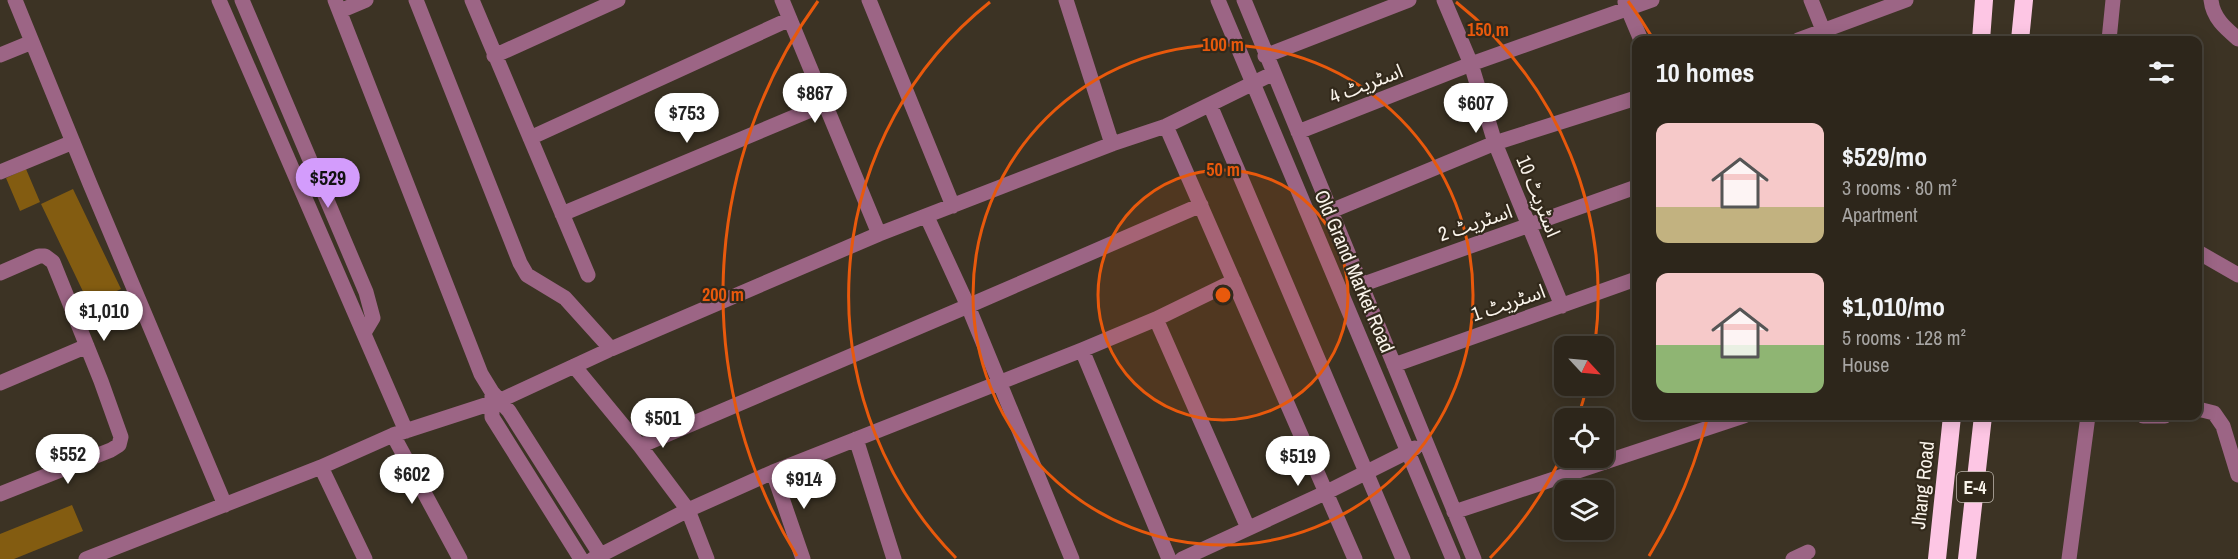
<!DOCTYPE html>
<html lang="en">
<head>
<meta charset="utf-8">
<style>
  :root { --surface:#2d261b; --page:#352e24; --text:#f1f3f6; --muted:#a7a5a3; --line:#48433a; --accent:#d39cfc }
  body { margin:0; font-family:"Archivo Narrow","Noto Sans Arabic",sans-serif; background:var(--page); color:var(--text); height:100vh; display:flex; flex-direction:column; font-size:22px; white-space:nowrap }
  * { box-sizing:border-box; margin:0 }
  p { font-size:20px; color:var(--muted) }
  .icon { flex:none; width:33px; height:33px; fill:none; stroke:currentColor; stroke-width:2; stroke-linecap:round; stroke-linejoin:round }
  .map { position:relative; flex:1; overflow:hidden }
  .sheet { position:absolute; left:1632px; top:36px; width:570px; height:384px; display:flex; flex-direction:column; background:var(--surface); border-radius:12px; box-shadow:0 3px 15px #0003,0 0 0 2px var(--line) }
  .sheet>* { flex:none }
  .needle { width:39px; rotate:116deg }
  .controls { position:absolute; left:1554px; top:336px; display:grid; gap:12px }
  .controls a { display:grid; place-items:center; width:60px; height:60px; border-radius:12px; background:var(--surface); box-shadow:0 3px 15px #0003,0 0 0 2px var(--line); font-size:30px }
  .price { position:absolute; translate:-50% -51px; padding:0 14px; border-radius:21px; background:#fff; color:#222; font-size:20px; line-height:39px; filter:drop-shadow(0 2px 3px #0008) }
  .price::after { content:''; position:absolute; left:50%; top:36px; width:18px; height:14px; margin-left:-9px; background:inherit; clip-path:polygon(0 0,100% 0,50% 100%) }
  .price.current { background:var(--accent); color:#111 }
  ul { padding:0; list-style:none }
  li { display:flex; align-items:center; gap:18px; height:150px; padding:0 24px }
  li span { display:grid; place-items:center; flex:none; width:168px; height:120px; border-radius:12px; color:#555 }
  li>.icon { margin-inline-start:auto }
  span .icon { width:72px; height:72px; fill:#fffc; stroke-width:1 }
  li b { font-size:26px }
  h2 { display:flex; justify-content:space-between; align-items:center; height:72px; padding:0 24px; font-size:26px }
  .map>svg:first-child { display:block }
  .building { fill:#835c11 }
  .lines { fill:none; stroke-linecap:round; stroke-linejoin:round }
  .minor { stroke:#9c6585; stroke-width:15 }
  .highway { stroke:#fdc6e4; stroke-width:18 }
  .ring { fill:none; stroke:#e8590c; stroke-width:3 }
  .labels { text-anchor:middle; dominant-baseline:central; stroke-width:4.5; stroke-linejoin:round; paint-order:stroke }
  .shield { fill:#32291b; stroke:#beb7ad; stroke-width:1.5 }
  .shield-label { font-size:18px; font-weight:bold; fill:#faf4eb }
  .street-label { font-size:20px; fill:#faf4eb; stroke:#32291b }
  .centre { fill:#e8590c; stroke:#32291b; stroke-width:3 }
  .ring-label { font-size:18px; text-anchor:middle; font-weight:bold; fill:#e8590c; stroke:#32291b; stroke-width:4.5; stroke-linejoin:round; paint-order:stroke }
</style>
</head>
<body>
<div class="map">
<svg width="2238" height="559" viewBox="0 0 2238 559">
  <rect width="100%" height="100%" fill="#3c3324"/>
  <path class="building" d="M26 169 40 202 20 211 6 178Z
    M73 189 121 289 89 304 41 204Z
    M72 505 83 531 14 559H0V534Z"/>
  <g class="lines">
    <path class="minor" d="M15 0 90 184 225 505
      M219 0 406 431
      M242 0 366 292 373 318 364 333
      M335 0 481 374 492 392 509 411 603 559
      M416 0 520 263 527 275 565 298 611 349
      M472 0 588 275
      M782 0 879 234
      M869 0 953 206
      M1066 0 1112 144
      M1218 0 1453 559
      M1244 0 1474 559
      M1444 0 1471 64 1495 143 1562 306
      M1811 0 1827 40
      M2211 0C2213 18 2225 28 2238 39
      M1625 2 1641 40
      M340 11 366 0
      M1798 40 1906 0
      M2109 40 2113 0
      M0 55 32 42
      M494 56 618 0
      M1265 56 1409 0
      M1210 105 1403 559
      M1166 126 1355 559
      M1298 132 1471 64 1652 0
      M530 138 790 19
      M0 172 73 142
      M1331 211 1495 143 1636 98
      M562 214 825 104
      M927 217 968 306 1072 559
      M2198 252 2238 275
      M0 273 39 256H45L53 262 101 381 121 437 119 445 111 450 0 494
      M1361 285 1636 187
      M1156 319 1248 528
      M1082 350 1169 559
      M1394 365 1636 279
      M574 366 640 446 688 510 707 559
      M0 383 87 346
      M492 395V417L581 559
      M2198 409 2214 413 2223 426 2238 475
      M2143 416H2165
      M393 435 460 559
      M856 439 894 559
      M640 446 968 306 1201 205
      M321 467 365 559
      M773 472 803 559
      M1454 512 1744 416
      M86 559 321 467 393 435 501 400 611 349 879 234 1112 144 1166 126 1274 73
      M593 559 688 510 773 472 1082 350 1156 319 1234 281
      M1182 559 1327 492 1415 448
      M1793 559 1808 552
      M2069 559 2088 416"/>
    <path class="highway" d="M1981 40 1984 0
      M2020 40 2024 0
      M1937 559 1952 416
      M1967 559 1983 416"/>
  </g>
  <circle cx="1223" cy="295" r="125" fill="#e8590c" fill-opacity=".12"/>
  <g class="ring">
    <circle cx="1223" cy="295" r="125"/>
    <circle cx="1223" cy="295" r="250"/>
    <path d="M1587 386A375 375 0 0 1 1578 417M1564 451A375 375 0 0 1 1490 558M956 558A375 375 0 0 1 990 2M1456 2A375 375 0 0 1 1595 344"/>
    <path d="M1708 416A500 500 0 0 1 1649 556M797 556A500 500 0 0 1 818 1M1628 1A500 500 0 0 1 1652 37"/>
  </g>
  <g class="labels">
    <rect class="shield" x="1957" y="472" width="36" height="30" rx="4.5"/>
    <g class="shield-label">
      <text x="1975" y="487">E-4</text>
    </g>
    <g class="street-label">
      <text transform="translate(1366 83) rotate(-21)">اسٹریٹ 4</text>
      <text transform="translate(1539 196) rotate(68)">اسٹریٹ 10</text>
      <text transform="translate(1475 222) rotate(-19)">اسٹریٹ 2</text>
      <text transform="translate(1355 271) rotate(67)">Old Grand Market Road</text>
      <text transform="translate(1508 302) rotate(-19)">اسٹریٹ 1</text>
      <text transform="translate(1922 485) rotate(-84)">Jhang Road</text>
    </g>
  </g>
  <circle cx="1223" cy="295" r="9" class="centre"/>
  <g class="ring-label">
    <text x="1488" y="36">150 m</text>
    <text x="1223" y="51">100 m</text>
    <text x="1223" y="176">50 m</text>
    <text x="723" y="301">200 m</text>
  </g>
</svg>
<div class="controls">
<a><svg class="needle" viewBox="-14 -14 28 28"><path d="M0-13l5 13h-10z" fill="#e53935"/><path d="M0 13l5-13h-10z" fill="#a7a5a3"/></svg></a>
<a><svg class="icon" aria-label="locate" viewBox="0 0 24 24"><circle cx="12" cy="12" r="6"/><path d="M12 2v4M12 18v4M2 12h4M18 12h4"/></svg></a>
<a><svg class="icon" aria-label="layers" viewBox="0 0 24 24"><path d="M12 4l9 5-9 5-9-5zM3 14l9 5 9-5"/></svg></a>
</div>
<b class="price" style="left:815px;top:124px">$867</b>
<b class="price" style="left:1476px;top:134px">$607</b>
<b class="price" style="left:687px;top:144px">$753</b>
<b class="price current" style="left:328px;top:209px">$529</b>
<b class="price" style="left:104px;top:342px">$1,010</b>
<b class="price" style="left:663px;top:449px">$501</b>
<b class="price" style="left:68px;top:485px">$552</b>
<b class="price" style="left:1298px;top:487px">$519</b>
<b class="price" style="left:412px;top:505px">$602</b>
<b class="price" style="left:804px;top:510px">$914</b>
<section class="sheet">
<h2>10 homes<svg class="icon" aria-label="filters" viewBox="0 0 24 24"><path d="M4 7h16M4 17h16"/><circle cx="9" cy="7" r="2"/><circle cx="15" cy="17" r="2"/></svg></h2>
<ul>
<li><span style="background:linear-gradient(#f6c9c9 70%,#c2b280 0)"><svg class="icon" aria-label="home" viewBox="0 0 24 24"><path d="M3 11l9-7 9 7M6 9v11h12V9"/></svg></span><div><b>$529/mo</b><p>3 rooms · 80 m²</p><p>Apartment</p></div></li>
<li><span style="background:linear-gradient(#f6c9c9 60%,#8fb573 0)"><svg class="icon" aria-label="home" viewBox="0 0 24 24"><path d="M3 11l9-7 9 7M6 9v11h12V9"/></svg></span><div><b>$1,010/mo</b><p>5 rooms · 128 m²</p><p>House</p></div></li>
</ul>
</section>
</div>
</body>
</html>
